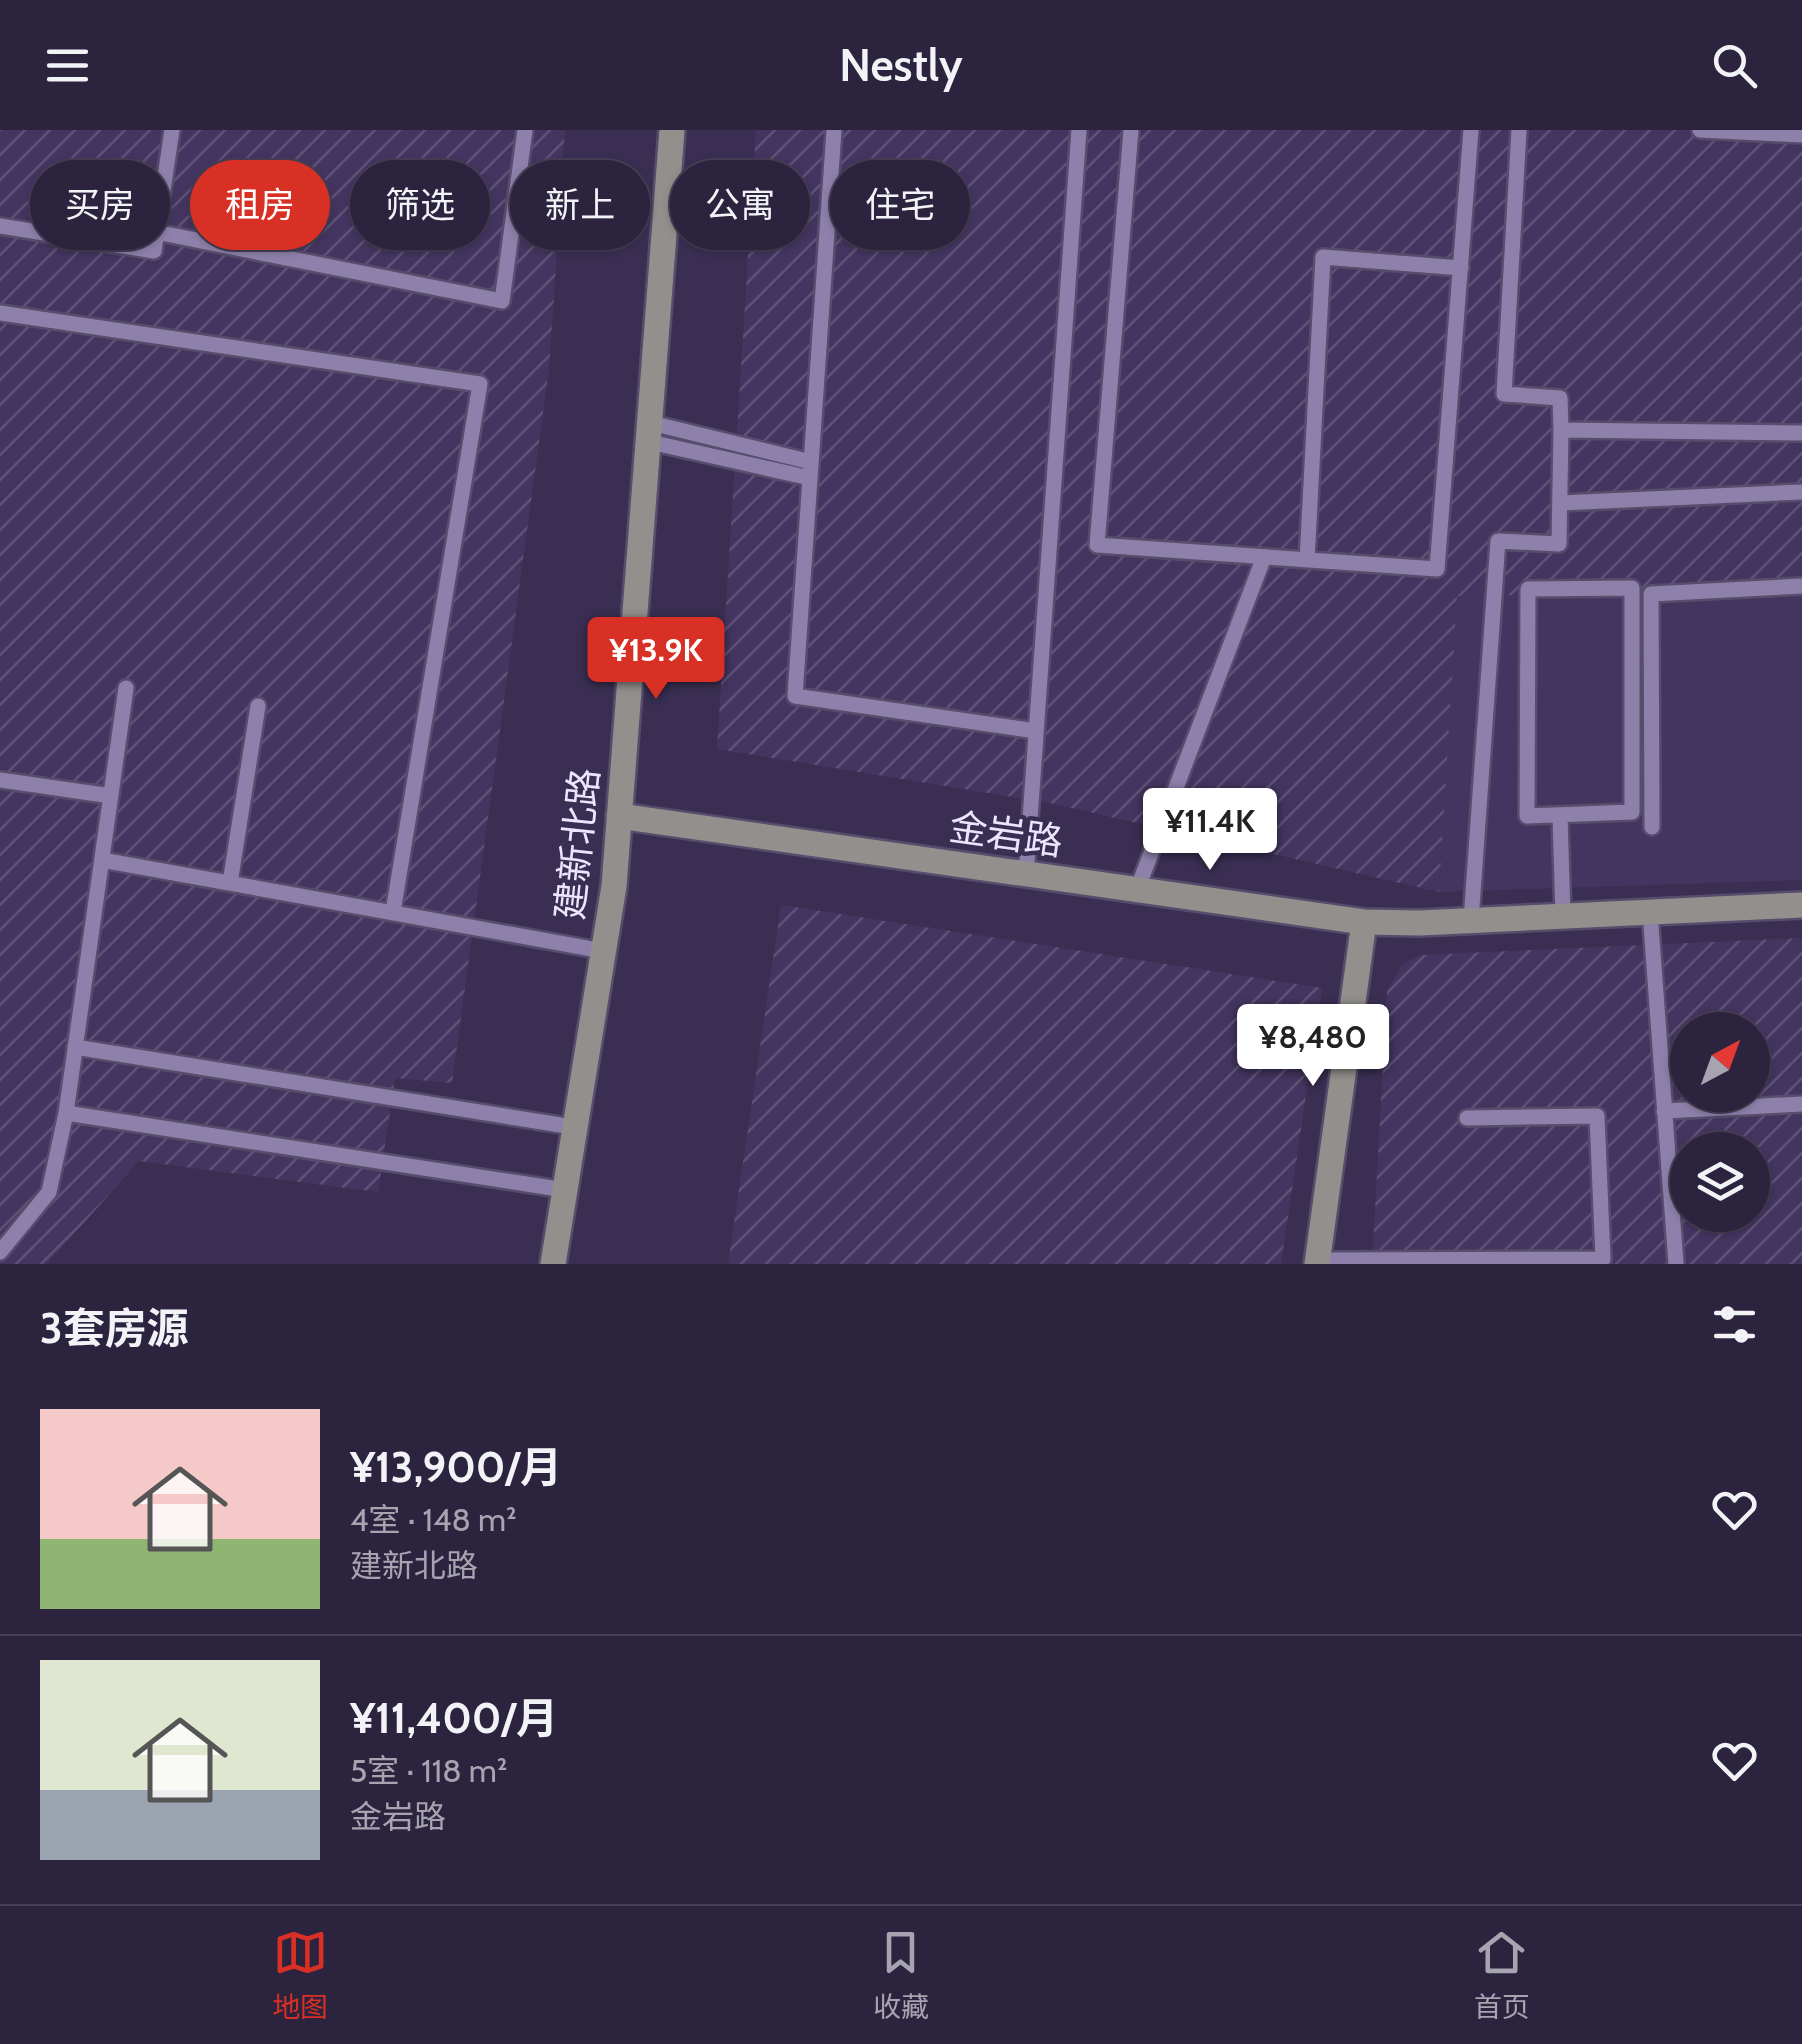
<!DOCTYPE html>
<html lang="zh">
<head>
<meta charset="utf-8">
<style>
  :root { --surface:#2c233e; --page:#342b45; --text:#f1f3f6; --muted:#a6a4b0; --line:#484058; --accent:#d93025 }
  body { margin:0; font-family:Cabin,"Noto Sans SC",sans-serif; background:var(--page); color:var(--text); height:100vh; display:flex; flex-direction:column; font-size:38px; white-space:nowrap }
  * { box-sizing:border-box; margin:0 }
  p { font-size:32px; color:var(--muted) }
  .icon { flex:none; width:55px; height:55px; fill:none; stroke:currentColor; stroke-width:2; stroke-linecap:round; stroke-linejoin:round }
  .map { position:relative; height:1134px; overflow:hidden }
  .drawer { display:flex; flex-direction:column; background:var(--surface); flex:1 }
  .drawer>* { flex:none }
  .guide { position:absolute; left:30px; top:30px; width:1000px; height:90px; display:flex; gap:20px }
  .needle { width:65px; rotate:41deg }
  .tools { position:absolute; left:1670px; top:882px; display:grid; gap:20px }
  .tools a { display:grid; place-items:center; width:100px; height:100px; border-radius:50%; background:var(--surface); box-shadow:0 2px 8px #0004,0 0 0 2px var(--line); font-size:50px }
  .price { position:absolute; translate:-50% -85px; padding:0 22px; border-radius:10px; background:#fff; color:#222; font-size:32px; line-height:65px; filter:drop-shadow(0 2px 5px #0008) }
  .price::after { content:''; position:absolute; left:50%; top:60px; width:30px; height:22px; margin-left:-15px; background:inherit; clip-path:polygon(0 0,100% 0,50% 100%) }
  .price.selected { background:var(--accent); color:#fff }
  ul { padding:0; list-style:none }
  li { display:flex; align-items:center; gap:30px; height:250px; padding:0 40px }
  li+li { border-top:2px solid var(--line) }
  li span { display:grid; place-items:center; flex:none; width:280px; height:200px; border-radius:0px; color:#555 }
  li>.icon { margin-inline-start:auto }
  span .icon { width:120px; height:120px; fill:#fffc; stroke-width:1 }
  li b { font-size:42px }
  h2 { display:flex; justify-content:space-between; align-items:center; height:120px; padding:0 40px; font-size:42px }
  .chip { padding:0 35px; border-radius:45px; background:var(--surface); box-shadow:0 2px 8px #0004,0 0 0 2px var(--line); font-size:35px; line-height:90px }
  .chip.selected { background:var(--accent); color:#fff }
  header { display:flex; justify-content:space-between; align-items:center; height:130px; padding:0 40px; background:var(--surface); font-size:45px; font-weight:600 }
  .dock { display:flex; justify-content:space-around; align-items:center; height:140px; border-top:2px solid var(--line); background:var(--surface); font-size:28px; color:var(--muted) }
  .dock a { display:grid; justify-items:center; gap:5px }
  .dock .selected { color:var(--accent) }
  .map>svg:first-child { display:block }
  .built { fill:#433560 }
  .industrial { fill:url(#industrial-furrows); fill-rule:evenodd }
  .lines { fill:none; stroke-linecap:round; stroke-linejoin:round }
  .lane-casing { stroke:#564c6b; stroke-width:20 }
  .secondary-casing { stroke:#564c6b; stroke-width:30 }
  .lane { stroke:#8d80ab; stroke-width:15 }
  .secondary { stroke:#928f8c; stroke-width:25 }
  .labels { text-anchor:middle; dominant-baseline:central; stroke-width:9; stroke-linejoin:round; paint-order:stroke }
  .street-label { font-size:38px; fill:#ebe5fd; stroke:#3a2f53 }
</style>
</head>
<body>
<header><svg class="icon" aria-label="menu" viewBox="0 0 24 24"><path d="M4 6h16M4 12h16M4 18h16"/></svg>Nestly<svg class="icon" aria-label="search" viewBox="0 0 24 24"><circle cx="10" cy="10" r="6"/><path d="M15 15l6 6"/></svg></header>
<div class="map">
<svg width="1802" height="1134" viewBox="0 0 1802 1134">
  <defs>
    <pattern id="industrial-furrows" width="10" height="10" patternUnits="userSpaceOnUse" patternTransform="scale(2.5)"><rect width="10" height="10" fill="#433560"/><path d="M-1 1l2-2M0 10L10 0M9 11l2-2" fill="none" stroke="#5e5278"/></pattern>
  </defs>
  <rect width="100%" height="100%" fill="#3a2f53"/>
  <path class="built" d="M1802 460V750L1439 762 1456 466Z"/>
  <path class="industrial" d="M0 0H565L549 239 452 953 395 948 378 1062 139 1031 47 1134H0Z
    M756 0H1802V460L1457 466 1439 762 1050 673 717 619Z
    M781 775 1322 858 1281 1134H728Z
    M1802 808V1134H1372L1387 861 1402 834 1420 825ZM1688 900H1752V965H1688ZM1688 1020H1752V1085H1688Z"/>
  <g class="lines">
    <g class="lane-casing">
      <path id="lane" d="M834 0 795 566 1036 601
        M1131 0 1097 415 1437 439 1471 0
        M1519 0 1504 264 1560 268 1561 300
        M1700 0 1802 5
        M0 96 154 121 172 0
        M156 102 502 171 525 0
        M0 183 480 254 393 782
        M651 293 811 332
        M650 312 810 348
        M1560 373 1802 362
        M1307 430 1323 127 1461 138
        M1632 458V682L1527 686 1528 459Z
        M0 650 111 666
        M1560 686 1563 787
        M1652 697 1651 464 1802 456
        M102 730 603 821
        M1026 745 1079 0
        M230 753 258 576
        M1137 760 1264 427
        M1650 782 1676 1134
        M1471 791 1498 411 1559 414 1561 300 1802 303
        M75 917 573 997
        M1664 981 1802 974
        M66 983 565 1060
        M0 1122 49 1062 66 983 126 558
        M1317 1130 1603 1129 1597 986 1467 988"/>
    </g>
    <g class="secondary-casing">
      <path id="secondary" d="M619 686 1364 792 1420 793 1802 775
        M553 1134 614 756 672 0
        M1317 1134 1364 792"/>
    </g>
    <use href="#lane" class="lane"/>
    <use href="#secondary" class="secondary"/>
  </g>
  <g class="labels">
    <g class="street-label">
      <text transform="translate(1006 704) rotate(8)">金岩路</text>
      <text transform="translate(577 714) rotate(-84)">建新北路</text>
    </g>
  </g>
</svg>
<div class="tools">
<a><svg class="needle" viewBox="-14 -14 28 28"><path d="M0-13l5 13h-10z" fill="#e53935"/><path d="M0 13l5-13h-10z" fill="#a6a4b0"/></svg></a>
<a><svg class="icon" aria-label="layers" viewBox="0 0 24 24"><path d="M12 4l9 5-9 5-9-5zM3 14l9 5 9-5"/></svg></a>
</div>
<b class="price selected" style="left:656px;top:572px">¥13.9K</b>
<b class="price" style="left:1210px;top:743px">¥11.4K</b>
<b class="price" style="left:1313px;top:959px">¥8,480</b>
<div class="guide">
<a class="chip">买房</a>
<a class="chip selected">租房</a>
<a class="chip">筛选</a>
<a class="chip">新上</a>
<a class="chip">公寓</a>
<a class="chip">住宅</a>
</div>
</div>
<section class="drawer">
<h2>3套房源<svg class="icon" aria-label="filters" viewBox="0 0 24 24"><path d="M4 7h16M4 17h16"/><circle cx="9" cy="7" r="2"/><circle cx="15" cy="17" r="2"/></svg></h2>
<ul>
<li><span style="background:linear-gradient(#f6c9c9 65%,#8fb573 0)"><svg class="icon" aria-label="home" viewBox="0 0 24 24"><path d="M3 11l9-7 9 7M6 9v11h12V9"/></svg></span><div><b>¥13,900/月</b><p>4室 · 148 m²</p><p>建新北路</p></div><svg class="icon" aria-label="heart" viewBox="0 0 24 24"><path d="M12 20l-8-8c-3-5 5-10 8-4 3-6 11-1 8 4z"/></svg></li>
<li><span style="background:linear-gradient(#dfe7d0 65%,#9aa5b1 0)"><svg class="icon" aria-label="home" viewBox="0 0 24 24"><path d="M3 11l9-7 9 7M6 9v11h12V9"/></svg></span><div><b>¥11,400/月</b><p>5室 · 118 m²</p><p>金岩路</p></div><svg class="icon" aria-label="heart" viewBox="0 0 24 24"><path d="M12 20l-8-8c-3-5 5-10 8-4 3-6 11-1 8 4z"/></svg></li>
</ul>
</section>
<nav class="dock">
<a class="selected"><svg class="icon" aria-label="map" viewBox="0 0 24 24"><path d="M3 6l6-2 6 2 6-2v14l-6 2-6-2-6 2zM9 4v14M15 6v14"/></svg>地图</a>
<a><svg class="icon" aria-label="saved" viewBox="0 0 24 24"><path d="M7 4h10v16l-5-4-5 4z"/></svg>收藏</a>
<a><svg class="icon" aria-label="home" viewBox="0 0 24 24"><path d="M3 11l9-7 9 7M6 9v11h12V9"/></svg>首页</a>
</nav>
</body>
</html>
